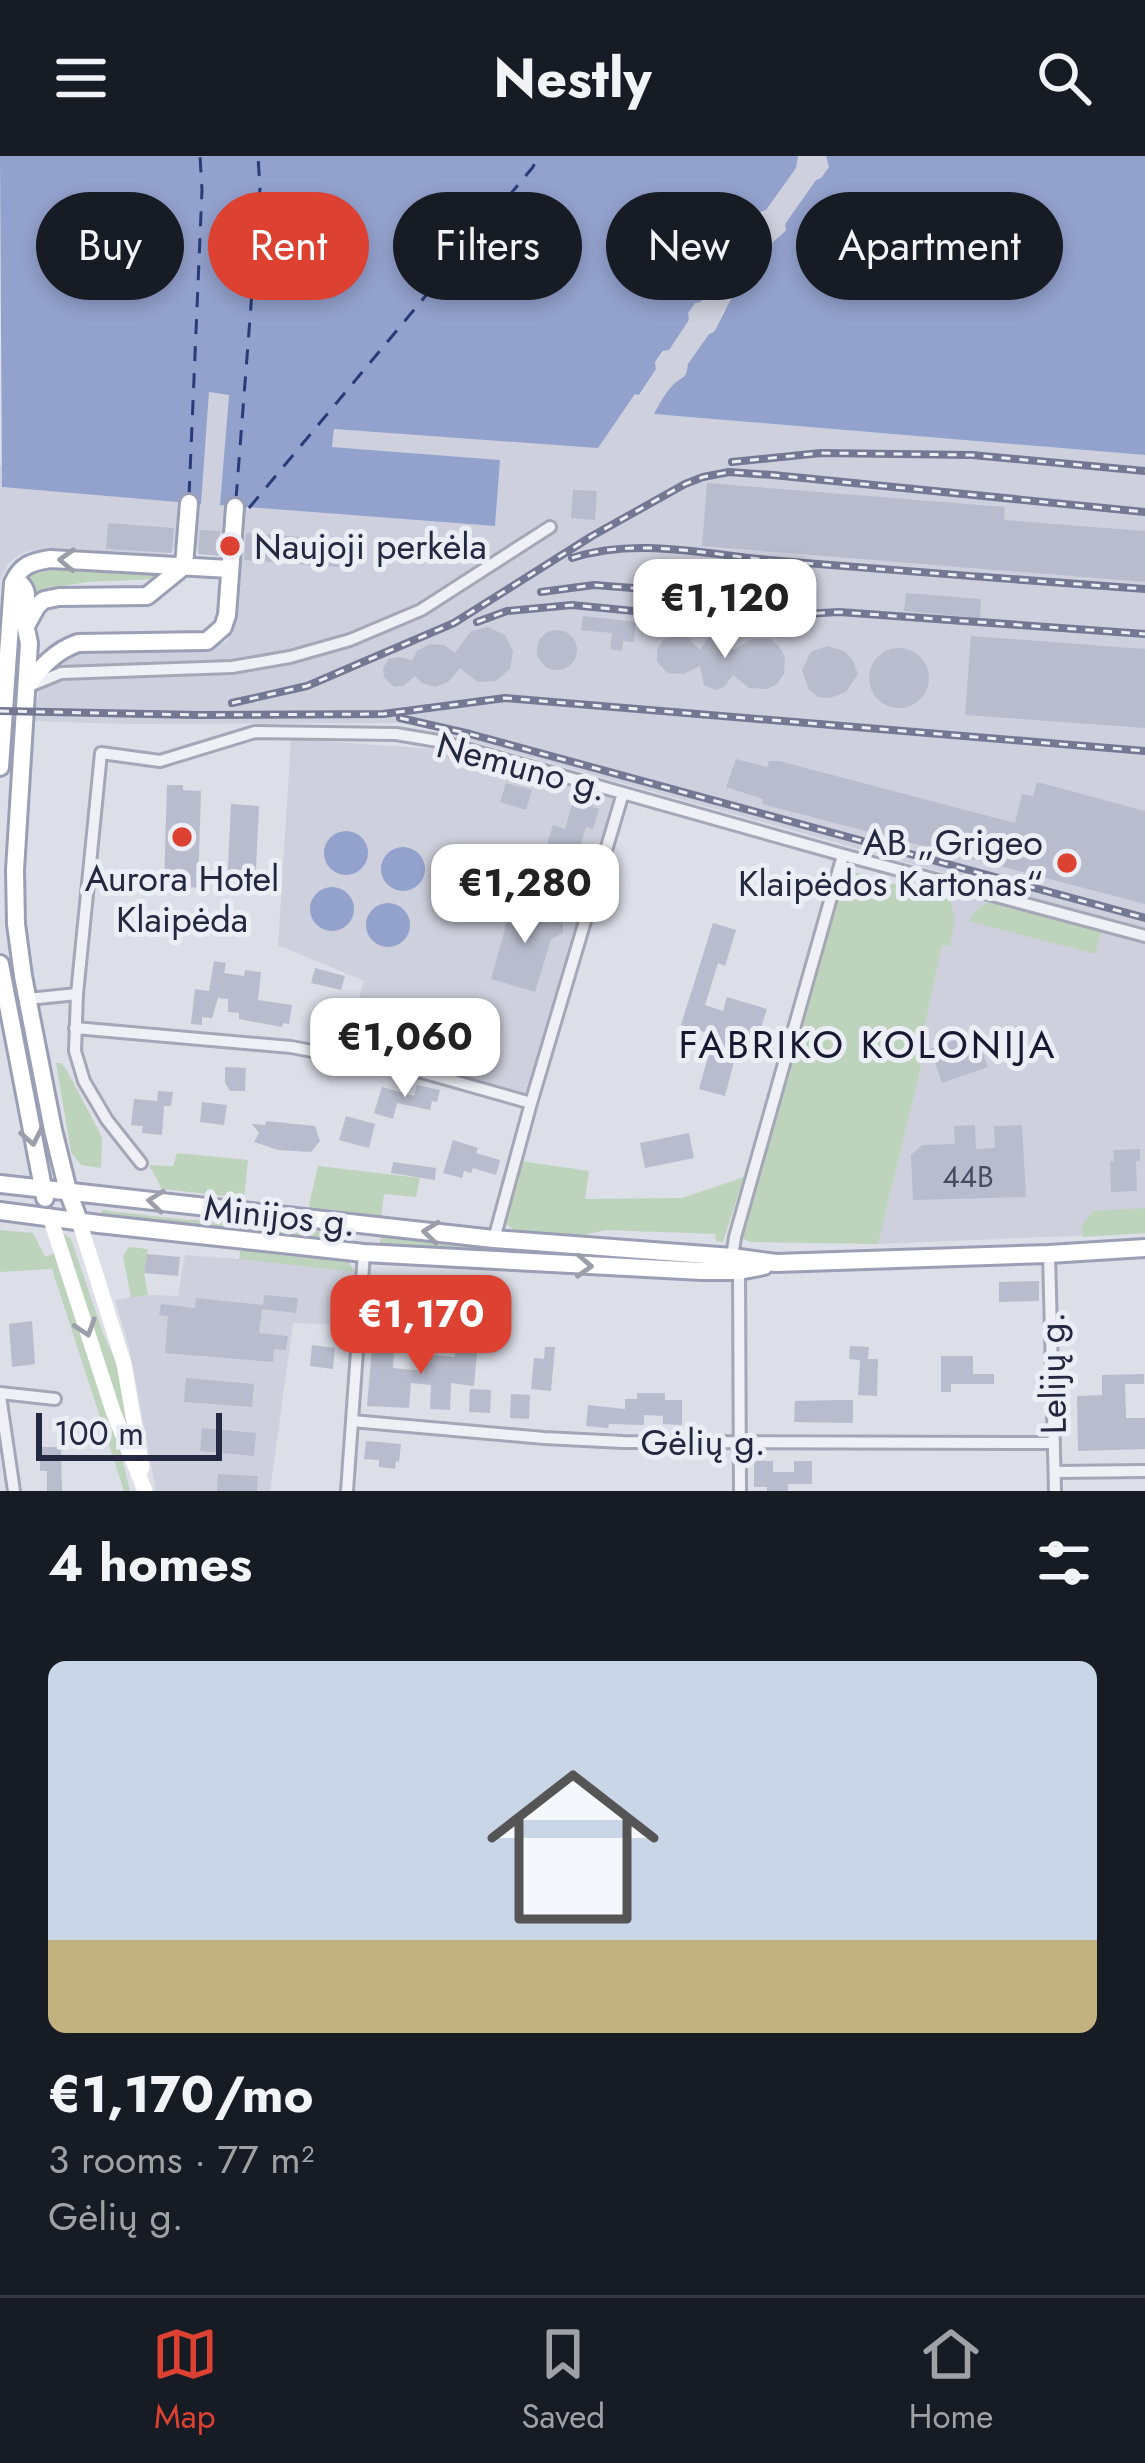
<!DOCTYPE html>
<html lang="en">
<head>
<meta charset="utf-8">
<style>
  :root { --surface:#171b24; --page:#242831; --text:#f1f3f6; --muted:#9ea1a6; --line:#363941; --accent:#dd4132 }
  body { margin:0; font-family:Jost,sans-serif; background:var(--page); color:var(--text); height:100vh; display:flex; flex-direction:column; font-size:45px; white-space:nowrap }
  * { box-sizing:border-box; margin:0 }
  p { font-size:39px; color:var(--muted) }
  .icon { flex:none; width:66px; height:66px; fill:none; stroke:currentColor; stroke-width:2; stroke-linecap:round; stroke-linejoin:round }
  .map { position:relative; height:1335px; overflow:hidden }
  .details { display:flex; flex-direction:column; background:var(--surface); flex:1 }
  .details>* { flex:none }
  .hud { position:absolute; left:36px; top:36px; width:1074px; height:108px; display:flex; gap:24px }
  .scale { position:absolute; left:36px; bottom:30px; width:186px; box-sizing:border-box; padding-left:12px; border:6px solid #242840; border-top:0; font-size:33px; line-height:42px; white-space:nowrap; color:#242840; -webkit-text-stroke:9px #eceef6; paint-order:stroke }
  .price { position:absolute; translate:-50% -102px; padding:0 27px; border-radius:24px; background:#fff; color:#222; font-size:39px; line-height:78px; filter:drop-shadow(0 3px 6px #0008) }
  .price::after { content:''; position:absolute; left:50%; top:72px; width:36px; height:27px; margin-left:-18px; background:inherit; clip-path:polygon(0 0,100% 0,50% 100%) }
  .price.current { background:var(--accent); color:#fff }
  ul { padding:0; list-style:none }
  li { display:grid; align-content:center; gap:24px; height:636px; padding:0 48px }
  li+li { border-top:3px solid var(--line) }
  li span { display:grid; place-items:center; height:372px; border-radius:18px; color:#555 }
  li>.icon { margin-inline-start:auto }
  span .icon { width:216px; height:216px; fill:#fffc; stroke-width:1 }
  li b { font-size:51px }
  h2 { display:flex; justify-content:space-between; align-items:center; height:144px; padding:0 48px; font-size:51px }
  .pill { padding:0 42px; border-radius:54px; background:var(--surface); box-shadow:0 6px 18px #0003; font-size:42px; line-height:108px }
  .pill.current { background:var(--accent); color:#fff }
  header { display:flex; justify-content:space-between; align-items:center; height:156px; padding:0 48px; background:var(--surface); font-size:54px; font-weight:700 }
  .tabs { display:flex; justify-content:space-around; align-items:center; height:168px; border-top:3px solid var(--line); background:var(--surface); font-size:33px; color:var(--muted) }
  .tabs a { display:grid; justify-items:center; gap:6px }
  .tabs .current { color:var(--accent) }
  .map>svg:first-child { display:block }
  .built { fill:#ced0dd }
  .green { fill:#bdd3bc }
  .water { fill:#93a1cd }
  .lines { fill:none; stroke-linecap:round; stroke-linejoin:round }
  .ferry { stroke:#2a3b78; stroke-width:3; stroke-dasharray:15 12; stroke-linecap:butt }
  .building { fill:#b9bccc }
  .minor-casing { stroke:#a5a7b6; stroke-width:16 }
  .primary-casing { stroke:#9a9fb5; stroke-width:22 }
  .minor { stroke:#eff0f6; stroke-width:10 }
  .secondary { stroke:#fff; stroke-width:15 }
  .primary { stroke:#fff; stroke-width:16 }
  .rail-casing { stroke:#747893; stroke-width:8 }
  .rail { stroke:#eceef6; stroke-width:3; stroke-dasharray:9; stroke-linecap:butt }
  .oneway { stroke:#9c9ea9 }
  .poi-dot { fill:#dd4132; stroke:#eceef6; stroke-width:4.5 }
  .labels { text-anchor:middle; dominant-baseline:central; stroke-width:10; stroke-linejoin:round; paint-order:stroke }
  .number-label { font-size:30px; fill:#494d63 }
  .poi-label { font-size:36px; fill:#242840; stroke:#eceef6; text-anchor:start }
  .street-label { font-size:36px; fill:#242840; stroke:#eceef6 }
  .neighbourhood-label { font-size:39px; letter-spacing:3px; fill:#171931; stroke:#eceef6 }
</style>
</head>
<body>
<header><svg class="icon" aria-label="menu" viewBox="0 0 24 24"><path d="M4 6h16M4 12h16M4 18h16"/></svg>Nestly<svg class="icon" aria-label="search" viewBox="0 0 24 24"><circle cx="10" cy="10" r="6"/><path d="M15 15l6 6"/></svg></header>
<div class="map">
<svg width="1145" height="1335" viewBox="0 0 1145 1335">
  <rect width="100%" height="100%" fill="#dcdee8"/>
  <path class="built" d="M798 0H826L829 11 785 68 786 74 778 85 772 86 754 112 747 128 740 131 721 159V165L714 176 709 178 688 208 689 214 655 258 1145 299V773L407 567 133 568 32 565 43 520 51 511 71 498 207 492 227 485 236 465 244 351 494 370 500 304 332 291 334 273 598 291 636 237 640 239 656 213 655 207 689 165 688 157 695 147 701 146 721 117 720 111 727 101 735 99 753 73 752 66Z
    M209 236 229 238 220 349 228 350 224 395 192 393 196 347H201Z
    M0 309 2 310V331L182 346 179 381 175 391 164 401 148 404 30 395 19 399 8 408 0 424Z
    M291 583 451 594 607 637 612 642 614 647 528 941 412 907 345 892 364 825 278 789Z
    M933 729 1145 785V1077L878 1088 926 892 921 890 942 788 949 739Z
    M240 1095 347 1104 355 1116 352 1169 293 1167 270 1335H156L129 1191 115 1144 148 1139 178 1140 185 1099 239 1103Z"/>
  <path class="green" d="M49 409 160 419 161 420 157 423 87 426 58 431 48 437 45 433 32 440 33 429 28 420 30 415Z
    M849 715C866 718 882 726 899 729 924 733 921 720 949 739L955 763 950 790 942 789 921 889 926 891 878 1088 751 1086 742 1083V1075L841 724Z
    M995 745 1102 775 1095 798 968 765 980 750Z
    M56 907H61L66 913 102 981 101 1012 81 1009 71 996Z
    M177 997 248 1004 244 1042 162 1033 149 1009 173 1010Z
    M520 1005 589 1015 585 1043 682 1042 744 1021 723 1086 716 1085 715 1078 606 1074 575 1081 515 1075 505 1067Z
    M318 1010 420 1022 416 1041 384 1038 381 1062 311 1054 309 1049Z
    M1145 1052V1077L1082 1081V1069L1093 1055Z
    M101 1054 188 1064 243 1062 339 1072 347 1075 349 1081 341 1087 103 1061Z
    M0 1074 33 1077 45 1101 55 1097 115 1274 130 1335H124L52 1113 0 1116Z
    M63 1077 71 1083 104 1180 122 1218 131 1287Z
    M385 1078 696 1105V1108L386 1091 380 1087 381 1081Z
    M129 1091 148 1093 144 1117 148 1139 131 1142 123 1100Z
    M257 1093 347 1104 355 1116 240 1103V1095Z"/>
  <path class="water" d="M0 0H798L796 12 766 54 760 56 752 66 753 73 735 99 727 101 720 111 722 117 701 146 695 147 688 157 689 164 669 194 663 195 655 206 656 213 639 239 635 238 598 292 334 273 332 291 500 304 495 370 220 349 229 239 209 236 201 348 2 331Z
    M826 0H1145V299L654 258C659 249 666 235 674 228 684 219 686 224 688 208L709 178 714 176C724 160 729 138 747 128 756 115 760 98 772 87 777 82 782 79 786 74L785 68 816 24 821 22 829 11Z
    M324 697a22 22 0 1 1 44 0a22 22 0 1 1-44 0Z
    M381 713a22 22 0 1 1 44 0a22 22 0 1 1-44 0Z
    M310 753a22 22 0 1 1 44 0a22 22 0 1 1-44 0Z
    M366 769a22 22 0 1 1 44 0a22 22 0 1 1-44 0Z"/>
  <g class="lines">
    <path class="ferry" d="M189 340 202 34 200 0
      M236 343 260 33 258 0
      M249 352 533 11 538 0"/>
  </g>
  <path class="building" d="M707 327 1005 351 1004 364 1145 375V426L702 390Z
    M573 334 597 335 595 364 571 362Z
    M108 367 174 372 172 397 106 393Z
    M200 374 220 375 219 400 198 398Z
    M246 377 354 385 352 412 244 404Z
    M702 417 736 419V434L702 432Z
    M906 437 981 443 980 462 904 455Z
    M583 460 636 466 634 486 623 485 622 495 610 493 612 477 581 474Z
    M488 471 505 479 513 495 510 513 496 525 478 526 460 512 448 526 435 531 422 527 415 520 403 530 394 531 384 521 383 512 389 503 399 501 412 504 417 495 430 488 444 489 455 497 471 475Z
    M537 494a20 20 0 1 1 40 0a20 20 0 1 1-40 0Z
    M678 479 688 482 700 494 706 484 714 479 725 483 734 494 752 483H770L779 490 785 501 784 518 777 528 767 533 749 532 733 519 724 531 716 534 704 529 700 510 683 518 667 517 657 505V494L663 484Z
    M971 480 1145 493V572L965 559Z
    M827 490 844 495 852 503 858 518 846 536 830 542 818 541 809 534 802 514 811 496Z
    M869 522a30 30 0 1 1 60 0a30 30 0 1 1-60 0Z
    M736 603 767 611 769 605H779L1015 667 1022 638 1033 640 1037 626 1145 655V748L762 648 763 643 726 631Z
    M506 627 532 634 526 654 500 646Z
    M167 629H183V634L201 635 198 732 164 728Z
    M573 645 599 653 593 673 586 671 572 718 578 720 574 733 553 727 555 719 539 714 553 669 565 673Z
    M231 648 259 650 255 733 227 732Z
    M512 747 557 759 563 764V777L551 783 535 836 491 823Z
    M713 767 736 774 725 810 718 807 705 849 723 855 727 841 767 853 758 881 748 878 745 889 739 887 725 940 699 933 714 879 681 869Z
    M214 805 226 807 224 817 244 820 245 814 261 816 258 844 292 849 289 868 283 867 282 871 239 863V857L228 856V843L218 842 212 862 202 861V869L191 868 195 833 209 835Z
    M315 812 345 820 341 834 311 827Z
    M975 877 988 911 942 927 930 893Z
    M225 911 246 912 245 935H230L225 927Z
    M417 929 440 934 437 946 432 945 430 954 397 947 393 963 374 957 382 931 414 940Z
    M158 935 173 936 171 950H164L162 979 142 977 143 970 131 969 134 943 157 945Z
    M202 946 227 949 224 969 200 966Z
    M346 960 375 968 369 992 339 984Z
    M266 965 315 970 320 985 311 996 278 994 254 986 259 977 252 968 265 969Z
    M975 969 976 993 995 992 994 970 1022 969 1026 1041 913 1044 911 999 922 989 955 988 954 970Z
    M689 977 694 1002 645 1012 640 987Z
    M453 984 478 992 476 997 500 1004 496 1019 473 1012 471 1017 464 1015 462 1022 443 1017Z
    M1140 993V1005H1136L1137 1035 1111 1036 1110 1005H1114L1113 994Z
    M393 1006 436 1012 435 1024 391 1017Z
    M147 1098 180 1101 178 1120 144 1117Z
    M383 1124 413 1127 410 1158 397 1157 398 1145 382 1144Z
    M1039 1125V1145L999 1146V1126Z
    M264 1139 298 1142 296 1157 262 1153 259 1177 288 1180 286 1194 274 1193 273 1206 165 1197 168 1160 159 1159 161 1148 195 1152 196 1142 263 1149Z
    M440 1139 479 1141 478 1156 439 1153Z
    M32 1165 35 1208 12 1211 9 1168Z
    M456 1184 478 1186 474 1230 451 1227 450 1254 430 1253 431 1229 411 1227 409 1252 367 1250 372 1192 394 1193 393 1212 424 1215 426 1199 455 1201Z
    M312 1189 335 1192 333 1213 310 1210Z
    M850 1190 869 1191 868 1203H878L877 1240 858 1239 860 1204 849 1203Z
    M545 1191H555L551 1235 531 1233 534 1202 544 1203Z
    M941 1200H973V1218H994V1228H951V1236H941Z
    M1144 1218V1228H1125L1126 1262H1145V1293L1078 1295 1077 1240 1102 1239V1219Z
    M186 1222 254 1228 252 1251 184 1246Z
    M470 1233 491 1234 490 1257 469 1256Z
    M637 1237H665V1244H682V1269L663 1268V1260L644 1259V1269L609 1268 608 1272 586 1270 588 1249 625 1253V1243H637Z
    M511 1238 530 1239 529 1263 510 1262Z
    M838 1244H853V1267L794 1266 795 1245Z
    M202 1272 256 1277 254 1300 200 1295Z
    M366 1285 401 1288 399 1306 396 1305 395 1313 379 1311V1304L364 1303Z
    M40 1291H61L62 1335H47V1315H40Z
    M754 1305H773V1316H794V1305H812V1328H788V1335H767V1331H754Z
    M218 1318 258 1320 257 1335H217Z"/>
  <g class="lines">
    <g class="minor-casing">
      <path id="minor" d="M32 529 61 517 232 511 290 501 350 484 421 454 550 371
        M28 843 77 838
        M75 872 291 891 418 915 531 947
        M141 1007 107 964 84 925 75 895 77 838 101 597 160 605 255 576 396 578 438 585 843 699 1145 780
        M494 1083 531 947 623 637
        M1049 1098 1055 1335
        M732 1101 735 1081 843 699
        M739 1115 740 1335
        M0 1237 55 1243
        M0 1240 14 1335
        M352 1265 544 1282 623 1286 1054 1287
        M1055 1316 1145 1315
        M347 1335 364 1097"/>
    </g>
    <g class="primary-casing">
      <path id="primary" d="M15 423C30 434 26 440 25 458 24 468 27 477 29 487L15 714 16 768 23 820 53 974 68 1035 79 1065
        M27 468 37 450 44 444 59 441 147 440 184 410 189 347
        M27 530C41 511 55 495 78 487L207 485 223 471 227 459 235 351
        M0 611 13 427C21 409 31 406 50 403L230 413
        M0 808 45 1042
        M0 1028 494 1083 732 1101 776 1107 1049 1098 1145 1092
        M0 1055 99 1068 364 1097 702 1115H739L764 1110"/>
    </g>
    <use href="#minor" class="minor"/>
    <path class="secondary" d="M50 1061 113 1255 145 1335
      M79 1065 124 1208 142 1312"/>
    <use href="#primary" class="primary"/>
    <g class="rail-casing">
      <path id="rail" d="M732 306 821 297 972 299 1145 315
        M572 402C639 380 712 400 780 405 902 415 1023 424 1145 433
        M541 436 594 429 804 445
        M477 466 507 455 572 449 716 463 839 456 1145 478
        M232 547 307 530 454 467 592 380 685 328 703 321 729 316 773 319 1145 356
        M0 555 199 559 383 558 505 542 1145 595
        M400 562 470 578 1145 762"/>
    </g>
    <use href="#rail" class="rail"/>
  </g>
  <defs><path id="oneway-chevron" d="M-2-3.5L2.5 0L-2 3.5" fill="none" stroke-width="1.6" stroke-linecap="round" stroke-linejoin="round" transform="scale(3)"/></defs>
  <g class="oneway">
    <use href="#oneway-chevron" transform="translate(67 404) rotate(-178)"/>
    <use href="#oneway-chevron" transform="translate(32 981) rotate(79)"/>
    <use href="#oneway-chevron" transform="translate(156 1045) rotate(-174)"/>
    <use href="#oneway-chevron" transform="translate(431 1076) rotate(-174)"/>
    <use href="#oneway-chevron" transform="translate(584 1110) rotate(3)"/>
    <use href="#oneway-chevron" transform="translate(86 1172) rotate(72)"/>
  </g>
  <g class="poi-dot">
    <circle cx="230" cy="390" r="12"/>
    <circle cx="182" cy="681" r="12"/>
    <circle cx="1067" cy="707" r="12"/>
  </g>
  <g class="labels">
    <g class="number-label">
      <text x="968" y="1020">44B</text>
    </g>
    <g class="poi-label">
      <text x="254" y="390">Naujoji perkėla</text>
      <text x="1043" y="686" text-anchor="end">AB „Grigeo<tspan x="1043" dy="41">Klaipėdos Kartonas“</tspan></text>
      <text x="182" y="722" text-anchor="middle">Aurora Hotel<tspan x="182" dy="41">Klaipėda</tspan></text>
    </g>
    <g class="street-label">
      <text transform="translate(522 610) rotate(15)">Nemuno g.</text>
      <text transform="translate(280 1059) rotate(6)">Minijos g.</text>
      <text transform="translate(1052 1217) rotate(-91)">Lelijų g.</text>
      <text x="703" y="1286">Gėlių g.</text>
    </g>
    <g class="neighbourhood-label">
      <text x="868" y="888">FABRIKO KOLONIJA</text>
    </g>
  </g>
</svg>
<div class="scale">100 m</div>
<b class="price" style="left:725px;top:505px">€1,120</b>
<b class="price" style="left:525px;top:790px">€1,280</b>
<b class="price" style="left:405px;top:944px">€1,060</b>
<b class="price current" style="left:421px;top:1221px">€1,170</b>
<div class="hud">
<a class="pill">Buy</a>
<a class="pill current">Rent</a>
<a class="pill">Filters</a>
<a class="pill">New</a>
<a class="pill">Apartment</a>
</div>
</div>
<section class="details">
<h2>4 homes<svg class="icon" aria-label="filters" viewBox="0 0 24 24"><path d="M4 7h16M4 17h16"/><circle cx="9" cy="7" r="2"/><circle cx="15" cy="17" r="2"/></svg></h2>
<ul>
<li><span style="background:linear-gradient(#c9d6e8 75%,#c2b280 0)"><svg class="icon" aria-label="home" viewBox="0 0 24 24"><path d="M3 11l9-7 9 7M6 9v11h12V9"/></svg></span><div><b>€1,170/mo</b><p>3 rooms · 77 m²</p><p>Gėlių g.</p></div></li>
</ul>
</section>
<nav class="tabs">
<a class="current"><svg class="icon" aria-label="map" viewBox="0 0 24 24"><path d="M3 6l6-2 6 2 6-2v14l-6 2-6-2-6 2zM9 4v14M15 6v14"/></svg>Map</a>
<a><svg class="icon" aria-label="saved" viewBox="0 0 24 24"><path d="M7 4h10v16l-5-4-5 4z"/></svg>Saved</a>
<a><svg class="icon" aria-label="home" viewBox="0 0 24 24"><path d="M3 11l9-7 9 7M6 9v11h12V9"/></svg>Home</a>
</nav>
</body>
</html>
